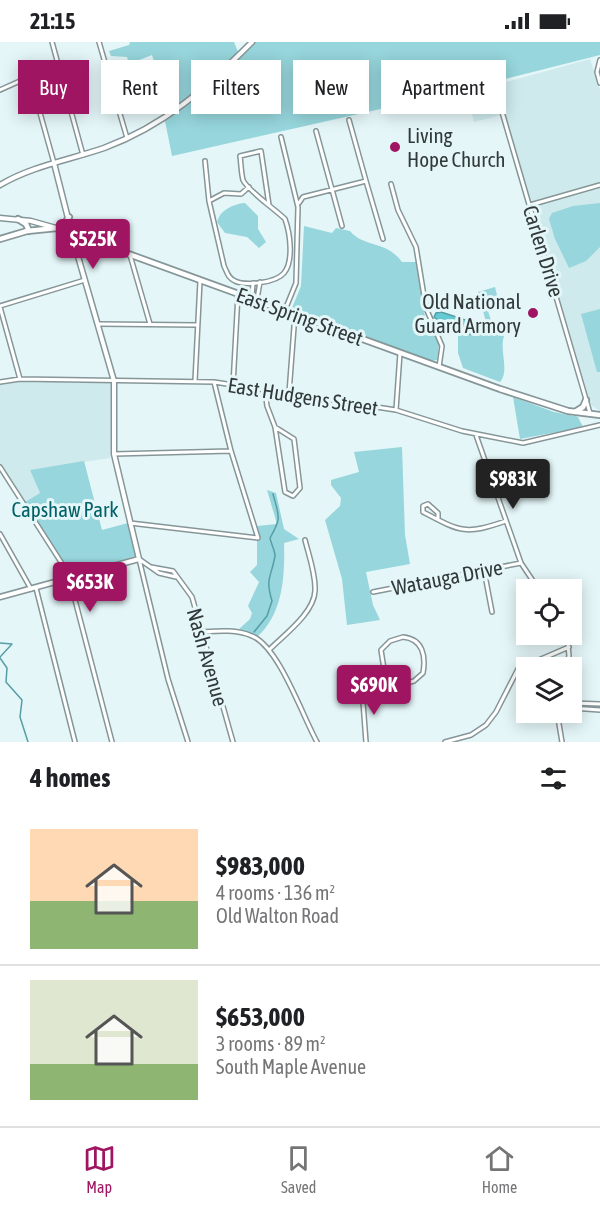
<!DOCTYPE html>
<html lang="en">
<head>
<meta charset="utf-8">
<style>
  :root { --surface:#fff; --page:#f2f2f2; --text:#202124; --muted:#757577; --line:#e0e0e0; --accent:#9f1562 }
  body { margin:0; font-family:"Asap Condensed",sans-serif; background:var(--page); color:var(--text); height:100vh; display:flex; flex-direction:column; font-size:22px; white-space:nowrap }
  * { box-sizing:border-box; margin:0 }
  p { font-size:20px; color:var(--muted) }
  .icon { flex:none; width:33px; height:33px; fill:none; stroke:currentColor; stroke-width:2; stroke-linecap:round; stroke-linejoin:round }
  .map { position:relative; height:700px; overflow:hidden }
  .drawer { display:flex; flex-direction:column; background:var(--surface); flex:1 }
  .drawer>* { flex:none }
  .banner { position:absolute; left:18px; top:18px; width:564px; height:54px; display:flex; gap:12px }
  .fabs { position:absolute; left:516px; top:537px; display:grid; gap:12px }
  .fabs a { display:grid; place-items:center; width:66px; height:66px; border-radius:0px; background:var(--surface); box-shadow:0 3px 15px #0003; font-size:30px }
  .price { position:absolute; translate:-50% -51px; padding:0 14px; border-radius:6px; background:var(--accent); color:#fff; font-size:20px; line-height:39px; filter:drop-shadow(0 2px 3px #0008) }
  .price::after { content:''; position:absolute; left:50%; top:36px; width:18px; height:14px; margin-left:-9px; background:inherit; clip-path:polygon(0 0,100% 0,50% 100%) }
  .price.selected { background:#222; color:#fff }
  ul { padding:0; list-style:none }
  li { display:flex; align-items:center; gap:18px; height:150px; padding:0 30px }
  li+li { border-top:2px solid var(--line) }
  li span { display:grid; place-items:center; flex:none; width:168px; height:120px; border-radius:0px; color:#555 }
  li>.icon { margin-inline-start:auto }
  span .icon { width:72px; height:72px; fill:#fffc; stroke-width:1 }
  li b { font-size:26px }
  h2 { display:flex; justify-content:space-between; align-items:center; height:72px; padding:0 30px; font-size:26px }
  .chip { padding:0 21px; border-radius:0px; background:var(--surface); box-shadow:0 3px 15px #0003; font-size:21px; line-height:54px }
  .chip.selected { background:var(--accent); color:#fff }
  .status { display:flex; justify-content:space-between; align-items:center; height:42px; padding:0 30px; background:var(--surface); direction:ltr }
  .status svg { height:16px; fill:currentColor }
  .dock { display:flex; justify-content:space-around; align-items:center; height:84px; border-top:2px solid var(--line); background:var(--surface); font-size:16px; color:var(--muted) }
  .dock a { display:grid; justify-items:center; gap:3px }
  .dock .selected { color:var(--accent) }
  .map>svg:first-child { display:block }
  .built { fill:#ceeaec }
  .green { fill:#96d6dc }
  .water { fill:#64cad3; stroke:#559ea5; stroke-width:1.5 }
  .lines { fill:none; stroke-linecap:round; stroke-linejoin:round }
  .stream { stroke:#559ea5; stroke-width:1.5 }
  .minor-casing { stroke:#869698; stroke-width:6 }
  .tertiary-casing { stroke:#869698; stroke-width:7 }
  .primary-casing { stroke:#869698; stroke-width:8 }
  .minor { stroke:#fff; stroke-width:3 }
  .tertiary { stroke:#fff; stroke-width:4 }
  .primary { stroke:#fff; stroke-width:4.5 }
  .poi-dot { fill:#9f1562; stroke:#e4f6f8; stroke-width:2 }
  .labels { text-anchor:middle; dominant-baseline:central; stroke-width:6; stroke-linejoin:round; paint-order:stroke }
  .poi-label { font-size:21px; fill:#32393a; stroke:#e4f6f8; text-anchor:start }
  .street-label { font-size:21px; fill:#32393a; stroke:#e4f6f8 }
  .park-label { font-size:21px; fill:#026067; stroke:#e4f6f8 }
</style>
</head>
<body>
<div class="status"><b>21:15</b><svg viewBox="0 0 49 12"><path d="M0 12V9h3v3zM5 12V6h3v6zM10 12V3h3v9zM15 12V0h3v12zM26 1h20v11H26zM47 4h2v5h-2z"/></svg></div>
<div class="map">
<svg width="600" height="700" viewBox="0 0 600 700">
  <rect width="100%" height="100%" fill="#e4f6f8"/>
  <path class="built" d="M590 17 600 48V369L591 363 587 354 505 72 474 80 466 51Z
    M25 339 110 341 113 346 110 416 30 428 40 451 25 460 0 421V343Z"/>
  <path class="green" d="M130 0H234L238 10 201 46 169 68 152 13 129 22 127 15 111 14 109 9 129 3Z
    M255 0H600V13L434 55 172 114 165 79 210 47Z
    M245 161 258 174V187L266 200 259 206 247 195 225 191 217 180C220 168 233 162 245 161Z
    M600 161V205L586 219 569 226 555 197 549 177 552 171 573 164Z
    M304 184 332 191 336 186 350 189C364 206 386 198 402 220H416L425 275 439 302 437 318 431 319 292 266 301 244Z
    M495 245 498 257 491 261 493 267 488 269 493 285 504 294C499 309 510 329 500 340L463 326 458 311V291L477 293 487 284 478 250Z
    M600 267V330H597L581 272Z
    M513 355 554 370 578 375 583 385 520 397Z
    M402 405 405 493 410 522 366 530 373 563 380 578 347 583 342 537 325 478 340 464 341 456 331 443V438L359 430 354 410Z
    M84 419 102 488 128 481 136 514 73 534 25 460 40 451 30 428Z
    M267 448 276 451 284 487 299 497 284 501C285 534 283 571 258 594L238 588 250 577 252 571 248 564 259 540 250 530 257 523V498L261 497 257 484 277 482Z"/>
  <path class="water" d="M441 270 472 280 477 293 454 291 434 275 436 271Z"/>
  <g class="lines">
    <path class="stream" d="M254 590 267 574 272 559C265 535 271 537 275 514 275 508 271 502 270 496 282 475 279 475 273 452
      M0 601 12 602 0 615
      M0 616 7 626 6 640 22 658 20 675 28 700"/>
    <g class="minor-casing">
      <path id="minor" d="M52 0 83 113
        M99 0 127 96
        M600 18 597 30 600 41
        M30 35 54 121
        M495 46 590 371
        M0 48 58 22
        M316 89 342 184
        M281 95 298 165 296 241 285 268
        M205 119 209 159
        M366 139 383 197
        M391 142 398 168 416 205 426 266 442 304 439 325
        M249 145 241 152 224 151 209 159 224 224C227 230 228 236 235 239 245 244 276 241 284 231 294 219 290 191 285 177 276 168 247 148 243 138 241 130 241 121 240 114L261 109 269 163
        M299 161 303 155 366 139 349 78
        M530 163 600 143
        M130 213 150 282
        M252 255 253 241
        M257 257 260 240
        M0 264 85 238
        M0 265 20 337
        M99 282 197 283
        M195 339 200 239
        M0 340 20 337 214 340 396 368 462 389 523 401 600 383
        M233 343 238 252
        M265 348 267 364 275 385 294 397 300 446 293 454 285 450 275 385
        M289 351 295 272
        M396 368 400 311
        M476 393 521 521 539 548
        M114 412 231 409
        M0 425 68 531 112 700
        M438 477V471L428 462 423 464V470C461 490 465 493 506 479
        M130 481 258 496 231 409 214 340
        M0 492 31 547
        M139 517 168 637 188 700
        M139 517 159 531 176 535
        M151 525 173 529 192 555 233 700
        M484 528 492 570
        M36 546 75 700
        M373 550 521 521
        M200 590C217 589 236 587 252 594 279 605 302 673 317 700
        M403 595C423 597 426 614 423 631L414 639 387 646 381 608 390 599Z
        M270 607C284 593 314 571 315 549 316 533 309 514 305 498
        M565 626 569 614 567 592
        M572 661 600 662
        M572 666 600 668
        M557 670 562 700
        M366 700 363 660 372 650 387 646
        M445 700 471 693 486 683 496 670 518 627 569 605"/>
    </g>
    <g class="tertiary-casing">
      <path id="tertiary" d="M0 143C32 124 69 118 104 106 166 83 206 46 252 0
        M0 176 31 179 56 186
        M0 555 139 517 114 412V339L75 204 54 121"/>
    </g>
    <g class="primary-casing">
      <path id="primary" d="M18 177 26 182 29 189
        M61 187 69 175
        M0 197 27 189 57 186 500 347 568 369 600 373
        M75 204 83 196
        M575 370 583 365 586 358"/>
    </g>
    <use href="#minor" class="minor"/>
    <use href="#tertiary" class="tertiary"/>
    <use href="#primary" class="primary"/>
  </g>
  <g class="poi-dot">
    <circle cx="395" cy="105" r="6"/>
    <circle cx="533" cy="271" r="6"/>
  </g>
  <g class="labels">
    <g class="poi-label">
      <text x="407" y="93">Living<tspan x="407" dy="24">Hope Church</tspan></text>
      <text x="521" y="259" text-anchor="end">Old National<tspan x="521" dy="24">Guard Armory</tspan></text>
    </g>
    <g class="street-label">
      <text transform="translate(544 209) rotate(73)">Carlen Drive</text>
      <text transform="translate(300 274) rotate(20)">East Spring Street</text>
      <text transform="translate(303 354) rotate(9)">East Hudgens Street</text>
      <text transform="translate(447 535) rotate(-11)">Watauga Drive</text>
      <text transform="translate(208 615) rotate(74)">Nash Avenue</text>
    </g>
    <g class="park-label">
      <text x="65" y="467">Capshaw Park</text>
    </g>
  </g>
</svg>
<div class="fabs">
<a><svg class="icon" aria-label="locate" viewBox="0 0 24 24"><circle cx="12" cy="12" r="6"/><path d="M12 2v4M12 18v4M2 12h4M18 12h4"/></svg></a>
<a><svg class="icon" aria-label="layers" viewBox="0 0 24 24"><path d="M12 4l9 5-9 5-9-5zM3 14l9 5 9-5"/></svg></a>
</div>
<b class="price" style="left:93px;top:228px">$525K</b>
<b class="price selected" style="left:513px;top:468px">$983K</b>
<b class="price" style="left:90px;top:571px">$653K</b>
<b class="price" style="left:374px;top:674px">$690K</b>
<div class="banner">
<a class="chip selected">Buy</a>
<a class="chip">Rent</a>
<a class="chip">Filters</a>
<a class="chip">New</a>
<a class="chip">Apartment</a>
</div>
</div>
<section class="drawer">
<h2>4 homes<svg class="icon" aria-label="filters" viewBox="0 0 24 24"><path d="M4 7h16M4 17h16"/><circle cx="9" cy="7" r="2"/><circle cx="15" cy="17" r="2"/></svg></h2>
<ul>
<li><span style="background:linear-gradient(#ffd9b3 60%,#8fb573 0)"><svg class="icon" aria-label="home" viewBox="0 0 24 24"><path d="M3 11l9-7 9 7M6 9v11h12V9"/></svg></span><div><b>$983,000</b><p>4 rooms · 136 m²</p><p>Old Walton Road</p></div></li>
<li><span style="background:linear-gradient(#dfe7d0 70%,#8fb573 0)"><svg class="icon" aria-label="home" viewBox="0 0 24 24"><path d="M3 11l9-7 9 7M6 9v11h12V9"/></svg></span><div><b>$653,000</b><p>3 rooms · 89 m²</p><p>South Maple Avenue</p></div></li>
</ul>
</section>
<nav class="dock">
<a class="selected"><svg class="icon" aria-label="map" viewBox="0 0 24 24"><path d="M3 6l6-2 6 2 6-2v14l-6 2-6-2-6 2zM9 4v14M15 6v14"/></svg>Map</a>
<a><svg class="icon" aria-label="saved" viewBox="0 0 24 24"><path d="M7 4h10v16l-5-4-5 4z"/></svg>Saved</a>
<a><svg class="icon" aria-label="home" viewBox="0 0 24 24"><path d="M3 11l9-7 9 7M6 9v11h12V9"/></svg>Home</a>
</nav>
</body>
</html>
